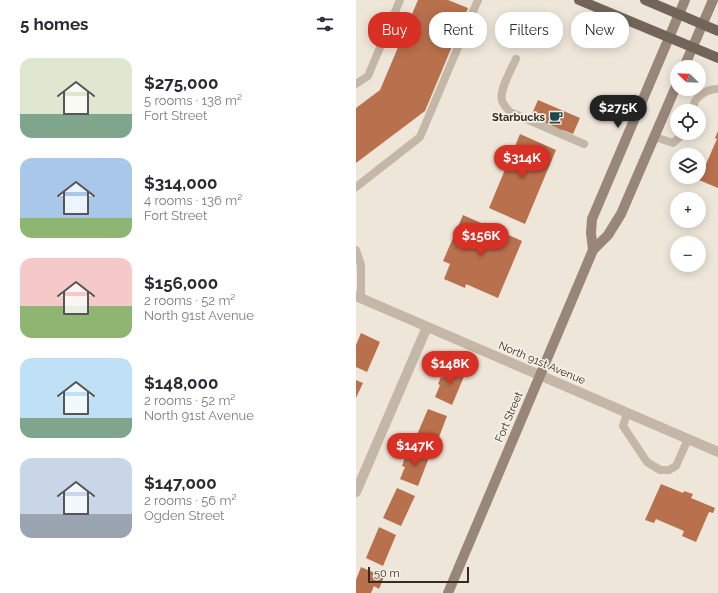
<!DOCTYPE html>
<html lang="en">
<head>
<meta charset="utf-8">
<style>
  :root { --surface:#fff; --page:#f7f7f7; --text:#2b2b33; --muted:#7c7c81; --accent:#d93025 }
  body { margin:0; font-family:Raleway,sans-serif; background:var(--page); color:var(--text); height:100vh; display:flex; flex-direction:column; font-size:15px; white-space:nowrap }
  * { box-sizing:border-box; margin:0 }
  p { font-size:13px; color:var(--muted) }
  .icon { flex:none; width:22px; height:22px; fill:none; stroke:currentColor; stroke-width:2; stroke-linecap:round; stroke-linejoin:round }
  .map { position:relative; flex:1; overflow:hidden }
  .side { display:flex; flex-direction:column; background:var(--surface); width:356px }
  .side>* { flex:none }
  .top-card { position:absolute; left:12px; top:12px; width:290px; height:36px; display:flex; gap:8px }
  .needle { width:26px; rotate:293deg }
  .buttons { position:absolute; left:314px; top:60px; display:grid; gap:8px }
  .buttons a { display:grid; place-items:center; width:36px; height:36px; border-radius:50%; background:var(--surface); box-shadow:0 2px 10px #0003; font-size:20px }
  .scale { position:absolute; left:12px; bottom:10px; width:101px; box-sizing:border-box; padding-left:4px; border:2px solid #322b26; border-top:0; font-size:11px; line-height:14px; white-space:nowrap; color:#322b26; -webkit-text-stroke:3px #f6f0e5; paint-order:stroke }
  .price { position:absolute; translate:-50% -34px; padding:0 9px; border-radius:14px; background:var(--accent); color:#fff; font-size:13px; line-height:26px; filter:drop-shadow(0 1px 2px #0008) }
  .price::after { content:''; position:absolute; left:50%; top:24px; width:12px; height:9px; margin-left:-6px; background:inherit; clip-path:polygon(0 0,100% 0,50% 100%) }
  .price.current { background:#222; color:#fff }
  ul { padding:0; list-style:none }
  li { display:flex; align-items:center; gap:12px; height:100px; padding:0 20px }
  li span { display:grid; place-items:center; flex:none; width:112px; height:80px; border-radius:12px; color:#555 }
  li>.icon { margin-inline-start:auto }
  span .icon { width:48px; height:48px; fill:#fffc; stroke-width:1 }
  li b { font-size:17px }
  h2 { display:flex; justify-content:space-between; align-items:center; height:48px; padding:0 20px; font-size:17px }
  .chip { padding:0 14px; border-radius:16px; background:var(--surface); box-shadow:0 2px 10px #0003; font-size:14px; line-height:36px }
  .chip.current { background:var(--accent); color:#fff }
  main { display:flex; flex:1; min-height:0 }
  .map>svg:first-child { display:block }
  .building { fill:#b8704d }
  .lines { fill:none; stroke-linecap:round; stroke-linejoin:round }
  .lane { stroke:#c4b7a7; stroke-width:8 }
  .street { stroke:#c4b7a7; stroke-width:10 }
  .secondary { stroke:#988678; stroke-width:10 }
  .primary { stroke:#726459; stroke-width:10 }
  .labels { text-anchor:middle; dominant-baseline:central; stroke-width:3.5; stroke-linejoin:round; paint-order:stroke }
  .poi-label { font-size:11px; font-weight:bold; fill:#322b26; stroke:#f6f0e5; text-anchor:end }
  .street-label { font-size:11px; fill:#322b26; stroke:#f6f0e5 }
</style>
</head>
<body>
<main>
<section class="side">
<h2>5 homes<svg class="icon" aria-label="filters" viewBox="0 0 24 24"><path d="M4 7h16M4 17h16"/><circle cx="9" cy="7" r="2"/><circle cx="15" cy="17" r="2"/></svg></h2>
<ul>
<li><span style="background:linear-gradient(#dfe7d0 70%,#7fa58c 0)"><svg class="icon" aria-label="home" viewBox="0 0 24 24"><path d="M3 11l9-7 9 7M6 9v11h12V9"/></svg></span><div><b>$275,000</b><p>5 rooms · 138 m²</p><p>Fort Street</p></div></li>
<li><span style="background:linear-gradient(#a9c7e8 75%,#8fb573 0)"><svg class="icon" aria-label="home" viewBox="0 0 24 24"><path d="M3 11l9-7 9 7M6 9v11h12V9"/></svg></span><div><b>$314,000</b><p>4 rooms · 136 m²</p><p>Fort Street</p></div></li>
<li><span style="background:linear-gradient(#f6c9c9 60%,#8fb573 0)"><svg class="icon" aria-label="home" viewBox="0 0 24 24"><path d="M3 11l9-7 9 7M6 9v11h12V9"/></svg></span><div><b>$156,000</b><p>2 rooms · 52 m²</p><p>North 91st Avenue</p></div></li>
<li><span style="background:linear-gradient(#bfe0f5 75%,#7fa58c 0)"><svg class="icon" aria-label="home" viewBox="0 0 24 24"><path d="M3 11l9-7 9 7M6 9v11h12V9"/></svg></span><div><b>$148,000</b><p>2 rooms · 52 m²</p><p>North 91st Avenue</p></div></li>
<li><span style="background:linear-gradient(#c9d6e8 70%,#9aa5b1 0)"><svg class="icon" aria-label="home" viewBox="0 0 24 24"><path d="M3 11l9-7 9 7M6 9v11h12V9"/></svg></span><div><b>$147,000</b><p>2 rooms · 56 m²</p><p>Ogden Street</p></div></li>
</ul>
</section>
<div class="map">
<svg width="362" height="593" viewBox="0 0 362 593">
  <rect width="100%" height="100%" fill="#eee6d9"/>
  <path class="building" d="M62 0H92L112 8 69 111 0 163V108L24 90Z
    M182 100 224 118 217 134 207 130 206 134 200 131 201 128 175 116Z
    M362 131V188L343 180 361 139 359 138Z
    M164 134 200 150 169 224 133 208Z
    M107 215 166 241 142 298 110 284 109 288 88 279 94 264 87 261Z
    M5 333 24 342 11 372 0 367V345Z
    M92 366 109 374 96 405 79 397 84 385 82 384 85 377 87 378Z
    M0 380 7 383 0 398Z
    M72 409 91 416 80 445 60 437Z
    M56 448 74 455 62 486 44 479 49 467 46 466 49 457 52 459Z
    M305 484 327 493 328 491 337 494 335 498 359 508 357 513 353 512 340 542 326 536 328 531 300 519 298 523 289 520Z
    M41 488 59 496 45 526 27 518Z
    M23 527 40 535 27 566 10 558Z
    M5 567 28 577 23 589 18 586 15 593H0V580Z"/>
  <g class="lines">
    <path class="lane" d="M160 59C155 70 143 90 146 101 148 105 151 109 154 112L228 144
      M0 84 12 76 44 0
      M336 111C337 108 338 104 339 101 344 94 354 88 362 89
      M299 137 317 143 325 136 327 133
      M0 187 64 137 122 0
      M0 250 5 265V299
      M271 413 267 426 291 462 304 470H313L320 466 332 439"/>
    <path class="street" d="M0 296 362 452
      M0 492 71 327"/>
    <path class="secondary" d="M328 67 357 0
      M237 250 235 233 236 219 329 0
      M92 593 237 250 252 235 265 214 321 84"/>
    <path class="primary" d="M223 0 362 58
      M289 0 362 31"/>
  </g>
  <defs>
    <g id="cafe-bare" transform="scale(1.08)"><path d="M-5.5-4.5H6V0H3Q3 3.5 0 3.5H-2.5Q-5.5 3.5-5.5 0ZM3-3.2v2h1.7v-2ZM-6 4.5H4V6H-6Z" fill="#21474e" stroke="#f6f0e5" stroke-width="2.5" paint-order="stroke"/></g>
  </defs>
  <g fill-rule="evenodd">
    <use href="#cafe-bare" x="200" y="117"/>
  </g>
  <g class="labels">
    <g class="poi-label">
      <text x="189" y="117">Starbucks</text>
    </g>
    <g class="street-label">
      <text transform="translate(186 363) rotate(23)">North 91st Avenue</text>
      <text transform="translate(153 417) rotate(-67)">Fort Street</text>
    </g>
  </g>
</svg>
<div class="buttons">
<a><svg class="needle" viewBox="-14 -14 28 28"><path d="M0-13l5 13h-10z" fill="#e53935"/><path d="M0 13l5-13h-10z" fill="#7c7c81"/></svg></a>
<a><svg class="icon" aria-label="locate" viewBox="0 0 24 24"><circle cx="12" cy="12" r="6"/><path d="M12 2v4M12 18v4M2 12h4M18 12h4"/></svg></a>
<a><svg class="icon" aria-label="layers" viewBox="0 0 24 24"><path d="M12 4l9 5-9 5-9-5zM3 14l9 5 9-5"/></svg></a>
<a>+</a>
<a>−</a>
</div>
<div class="scale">50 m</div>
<b class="price current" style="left:262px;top:129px">$275K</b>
<b class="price" style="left:166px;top:179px">$314K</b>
<b class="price" style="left:125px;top:257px">$156K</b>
<b class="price" style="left:94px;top:385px">$148K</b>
<b class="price" style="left:59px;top:467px">$147K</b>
<div class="top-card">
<a class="chip current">Buy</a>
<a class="chip">Rent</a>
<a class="chip">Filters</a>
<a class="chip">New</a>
</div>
</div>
</main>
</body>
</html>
